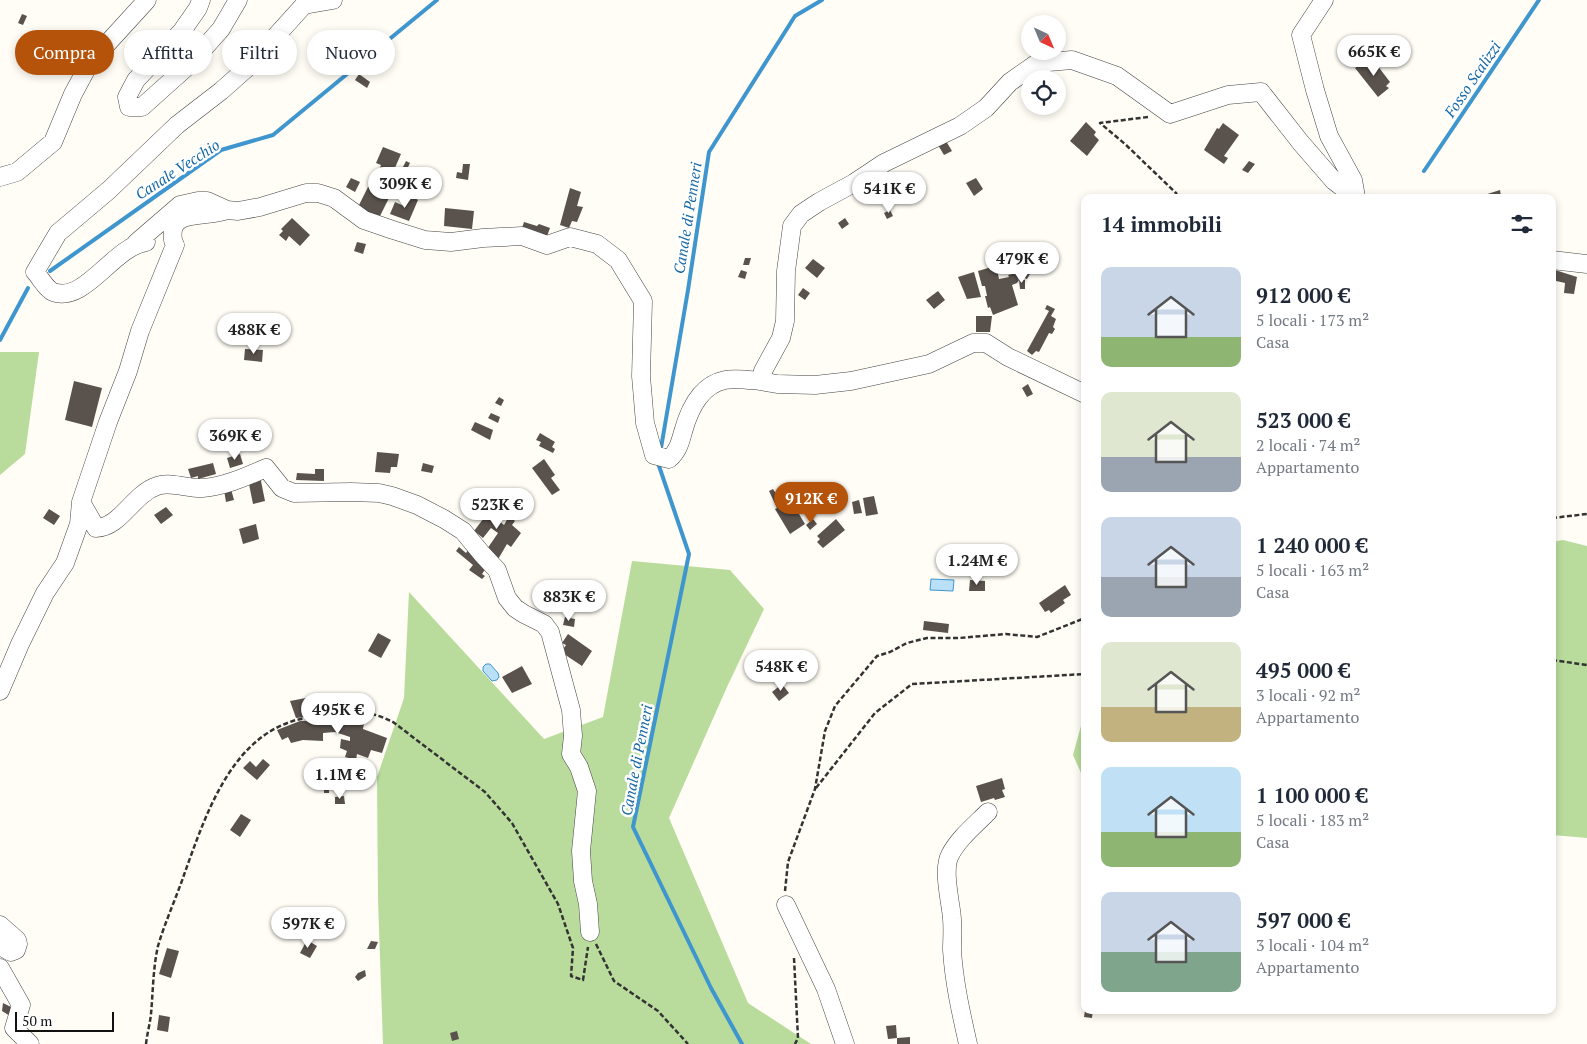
<!DOCTYPE html>
<html lang="it">
<head>
<meta charset="utf-8">
<style>
  :root { --surface:#fff; --page:#f6f6f7; --text:#1f2937; --muted:#747a83; --accent:#b45309 }
  body { margin:0; font-family:"PT Serif",serif; background:var(--page); color:var(--text); height:100vh; display:flex; flex-direction:column; font-size:19px; white-space:nowrap }
  * { box-sizing:border-box; margin:0 }
  p { font-size:16px; color:var(--muted) }
  .icon { flex:none; width:28px; height:28px; fill:none; stroke:currentColor; stroke-width:2; stroke-linecap:round; stroke-linejoin:round }
  .map { position:relative; flex:1; overflow:hidden }
  .panel { position:absolute; left:1081px; top:194px; width:475px; height:820px; display:flex; flex-direction:column; background:var(--surface); border-radius:10px; box-shadow:0 2px 8px #0003 }
  .panel>* { flex:none }
  .hud { position:absolute; left:15px; top:30px; width:475px; height:45px; display:flex; gap:10px }
  .needle { width:32px; rotate:136deg }
  .buttons { position:absolute; left:1021px; top:15px; display:grid; gap:10px }
  .buttons a { display:grid; place-items:center; width:45px; height:45px; border-radius:50%; background:var(--surface); box-shadow:0 2px 8px #0003; font-size:25px }
  .scale { position:absolute; left:15px; bottom:12px; width:99px; box-sizing:border-box; padding-left:5px; border:2px solid #111; border-top:0; font-size:14px; line-height:18px; white-space:nowrap; color:#111; -webkit-text-stroke:4px #fff; paint-order:stroke }
  .price { position:absolute; translate:-50% -42px; padding:0 11px; border-radius:18px; background:#fff; color:#222; font-size:16px; line-height:32px; filter:drop-shadow(0 1px 2px #0008) }
  .price::after { content:''; position:absolute; left:50%; top:30px; width:15px; height:11px; margin-left:-8px; background:inherit; clip-path:polygon(0 0,100% 0,50% 100%) }
  .price.active { background:var(--accent); color:#fff }
  ul { padding:0; list-style:none }
  li { display:flex; align-items:center; gap:15px; height:125px; padding:0 20px }
  li span { display:grid; place-items:center; flex:none; width:140px; height:100px; border-radius:10px; color:#555 }
  li>.icon { margin-inline-start:auto }
  span .icon { width:60px; height:60px; fill:#fffc; stroke-width:1 }
  li b { font-size:21px }
  h2 { display:flex; justify-content:space-between; align-items:center; height:60px; padding:0 20px; font-size:21px }
  .chip { padding:0 18px; border-radius:22px; background:var(--surface); box-shadow:0 2px 8px #0003; font-size:18px; line-height:45px }
  .chip.active { background:var(--accent); color:#fff }
  .map>svg:first-child { display:block }
  .forest { fill:#b9dc9c }
  .water { fill:#b9e0f7; stroke:#3f96cf }
  .lines { fill:none; stroke-linecap:round; stroke-linejoin:round }
  .stream { stroke:#3f96cf; stroke-width:4 }
  .building { fill:#5a524d }
  .minor-casing { stroke:#444; stroke-width:19 }
  .path { stroke:#333; stroke-width:2.5; stroke-dasharray:5 2.5; stroke-linecap:butt }
  .minor { stroke:#fff; stroke-width:18 }
  .labels { text-anchor:middle; dominant-baseline:central; stroke-width:5; stroke-linejoin:round; paint-order:stroke }
  .water-label { font-size:15px; font-style:italic; fill:#1768a6; stroke:#fff }
</style>
</head>
<body>
<div class="map">
<svg width="1587" height="1044" viewBox="0 0 1587 1044">
  <rect width="100%" height="100%" fill="#fffdf5"/>
  <path class="forest" d="M0 352H39L25 454 0 475Z
    M1563 540 1587 546V838L1553 835 1552 542Z
    M632 561 730 570 764 609 727 687 669 818 748 1003 811 1044H383L378 900 377 777 404 698 409 592 544 739 603 717Z
    M1085 711V782L1073 755Z"/>
  <path class="water" d="M931 579 954 580 953 591 930 590Z
    M486 664H490L498 673 499 677 497 680 492 681 483 671V667Z"/>
  <g class="lines">
    <path class="stream" d="M1424 171 1539 0
      M50 271 221 150 273 135 437 0
      M0 340 28 288
      M661 448 688 290 709 152 795 16 822 0
      M658 463 689 554 633 827 711 988 742 1044"/>
  </g>
  <path class="building" d="M22 14 27 16 23 25 18 23Z
    M1367 59 1371 64 1374 61 1390 82 1386 86 1389 88 1378 97 1355 68Z
    M359 74 370 82 367 88 355 80Z
    M1086 122 1096 132 1094 135 1099 140 1087 156 1070 141Z
    M1223 123 1239 135 1224 156 1228 158 1224 164 1204 150 1217 128 1219 129Z
    M946 141 952 151 944 155 938 145Z
    M383 147 401 154 394 170 389 168 387 175 378 172 381 165 376 163Z
    M406 161 410 163 405 173 401 171Z
    M1249 161 1255 164 1248 173 1242 170Z
    M463 164H470L468 180 456 178 457 172 462 173Z
    M414 176 425 180 421 191 410 187Z
    M351 178 360 182 355 192 346 187Z
    M976 178 983 189 974 196 966 183Z
    M368 187 389 198 379 218 358 207Z
    M570 188 581 192 577 206 583 207 577 222 572 221 569 228 560 225Z
    M1500 190 1501 196 1478 198V197Z
    M411 196 418 200 409 221 390 214 395 202 404 206 406 201 408 202Z
    M445 208 474 211 472 229 444 226Z
    M890 210 893 216 887 219 884 213Z
    M292 218 310 235 300 246 289 236 286 241 279 235 283 231 281 229Z
    M845 218 849 224 842 229 838 223Z
    M524 222 537 226 539 224 550 228 546 239 521 231Z
    M357 242 366 244 363 254 354 251Z
    M1048 257 1056 263 1051 271 1043 266Z
    M745 258H751L749 265H743Z
    M813 259 825 268 817 278 805 268Z
    M1027 261 1035 265 1027 279 1022 277 1026 271 1023 269Z
    M1005 263 1006 271 998 274 999 279 1009 277 1008 275 1016 273 1019 280 1017 283 1012 285 1018 305 993 315 990 307 988 308 985 296H987L985 286H982L978 271Z
    M1552 269 1577 277 1574 294 1564 293 1565 283 1552 280Z
    M741 270 747 272 745 279 738 277Z
    M974 272 981 297 967 299 958 277Z
    M1019 279 1025 280V289H1020Z
    M803 288 810 293 805 300 798 295Z
    M938 291 945 300 934 309 926 300Z
    M1047 305 1055 309 1051 316 1056 319 1053 327 1055 329 1052 334 1049 333 1039 352 1036 351 1032 355 1027 351 1049 311 1045 309Z
    M976 316H992L990 332H976Z
    M245 349 263 350 262 362 244 360Z
    M74 381 102 388 92 427 65 420Z
    M1028 384 1033 394 1027 397 1022 388Z
    M499 397 504 400 501 406 495 403Z
    M491 413 500 417 498 423 488 418Z
    M475 422 493 430 490 440 471 430Z
    M540 433 555 442 552 447 555 449 553 453 539 446 541 442 536 440Z
    M377 452 399 454 397 467H391L390 473 375 472Z
    M240 454 243 464 230 468 227 458Z
    M544 459 555 475 551 478 560 490 552 495 532 468Z
    M213 463 216 474 198 479V476L191 478 188 469Z
    M423 463 434 466 432 473 421 471Z
    M315 469H324V481L296 480 297 473 315 474Z
    M260 476 265 501 253 504 248 479Z
    M231 489 234 500 226 502 224 490Z
    M773 489 782 504 790 499 805 524 790 534 775 509 777 508 769 491Z
    M874 496 878 514 866 516 863 498Z
    M486 498 493 503 495 501 505 509 498 520 504 525 509 516 515 521 512 525 521 533 511 547 507 544 497 561 485 552 498 533 491 528 483 538 474 531 490 510 482 504Z
    M859 500 862 513 854 514 852 502Z
    M166 507 173 515 161 524 154 515Z
    M49 509 60 516 54 525 43 518Z
    M813 519 817 524 810 530 806 525Z
    M836 519 845 530 823 548 817 542 820 539 817 536Z
    M256 524 259 539 243 544 239 529Z
    M459 547 466 553 468 550 489 564 482 574 485 576 482 579 469 570 473 565 456 551Z
    M970 580 985 581V591H969Z
    M1065 585 1071 595 1063 600 1065 603 1051 613 1049 610 1045 612 1039 603Z
    M565 617 575 619 574 627 563 625Z
    M924 621 949 624 948 633 923 630Z
    M378 633 391 640 381 658 368 651Z
    M568 634 592 651 582 666 561 652 566 645 562 643Z
    M522 666 532 684 512 693 502 677Z
    M782 684 789 693 779 701 772 692Z
    M311 697 316 716 296 718 290 701Z
    M352 713 365 717 363 729 387 738 382 753 371 750 368 758 357 754 356 760 345 757 347 751 340 748 341 739 350 741V737L335 732 323 733V741L303 740 291 743 288 737 282 740 277 730 300 721 336 720 350 721Z
    M263 759 270 765 257 780 243 768 250 761 256 767Z
    M336 776V787L329 788V793H324V788H318L316 778Z
    M1002 778 1005 789 1002 790 1005 797 995 800 994 798 981 802 976 786Z
    M344 796 345 804H335V797Z
    M241 814 251 820 240 837 230 830Z
    M307 940 317 946 310 958 300 953Z
    M371 941 378 942 375 949H367Z
    M167 948 179 951 171 978 159 974Z
    M365 970 366 976 358 981 355 977 358 973Z
    M3 1003 13 1008 10 1016 2 1011Z
    M1085 1010H1093L1092 1018 1084 1017Z
    M159 1015 170 1017 168 1032 157 1030Z
    M896 1025 897 1038 888 1039 886 1026Z
    M457 1031 459 1039 452 1041 450 1033Z
    M910 1037V1044H897V1038Z"/>
  <g class="lines">
    <g class="minor-casing">
      <path id="minor" d="M201 0 198 8 182 31 136 80 127 97 129 107H142L190 64 221 29 238 0
        M1324 0 1301 35 1315 90 1329 136 1353 180 1356 197
        M304 5 333 0
        M0 177 17 172 53 142 73 94 87 68 105 46 147 0
        M146 242C113 247 85 304 53 292 46 289 40 277 35 272L58 233 109 190 177 125 221 91 247 68 304 5 305 0
        M136 243 180 205 198 201H207L227 210 238 211 260 207 306 193H318L334 198 364 220 393 230 425 240 451 242 483 238 522 236 547 245 570 237 597 244 618 260 643 301 641 376 645 423 654 455 669 459C678 451 680 443 683 432 689 410 700 385 725 380 736 378 749 380 760 381L763 371 781 338 785 321 786 271 792 226 801 214 819 202 854 183 884 163 960 126 986 108 1010 82 1037 63 1072 60 1117 76 1170 114 1228 95 1261 92 1301 143 1334 181 1356 198
        M1552 260 1587 264
        M760 381 777 384 815 385 851 381 929 364 973 343H986L1008 357 1085 394
        M81 502 96 528C120 528 133 494 157 486 171 481 189 489 203 488 226 486 245 477 266 468L282 488 294 493 351 492 379 493 392 496 417 505 444 519 463 531 482 554 497 570 507 598 515 608 524 614 544 624 550 632 571 710 573 736 571 754 579 767 587 791 581 851 583 881 588 904 590 932
        M0 691 20 644 45 593 65 563 79 524 81 502 108 422 128 371 140 331 175 245C172 240 172 236 173 230 176 210 213 217 227 210
        M786 905 826 989 845 1044
        M0 925 17 940 18 944 16 950 11 952 0 946
        M0 968 21 1005 14 1028 30 1044
        M968 1044C961 1013 954 982 952 950 952 940 953 930 952 919 951 903 942 870 950 855 958 839 975 825 988 812"/>
    </g>
    <path class="path" d="M1148 117 1100 123 1125 144 1176 193 1178 198
      M1552 518 1587 514
      M1552 660 1587 665
      M816 788 875 713 912 684 1085 674
      M785 891 788 862 815 789 825 731 835 706 877 656 890 652 907 643 927 638H959L1006 634 1037 637 1085 618
      M596 944 614 981 658 1011 688 1044
      M794 958 798 1038 795 1044
      M146 1044C147 1034 150 1024 151 1014 153 992 153 968 158 946 165 922 177 896 185 872 205 817 229 743 290 722 300 718 310 718 320 717 326 717 332 714 338 712 356 708 377 714 393 722L485 792 512 823 558 904 573 948 571 976 583 980 588 947"/>
    <use href="#minor" class="minor"/>
  </g>
  <g class="labels">
    <g class="water-label">
      <text transform="translate(1472 79) rotate(-56)">Fosso Scalizzi</text>
      <text transform="translate(177 169) rotate(-33)">Canale Vecchio</text>
      <text transform="translate(687 218) rotate(-81)">Canale di Penneri</text>
      <text transform="translate(636 760) rotate(-79)">Canale di Penneri</text>
    </g>
  </g>
</svg>
<div class="buttons">
<a><svg class="needle" viewBox="-14 -14 28 28"><path d="M0-13l5 13h-10z" fill="#e53935"/><path d="M0 13l5-13h-10z" fill="#747a83"/></svg></a>
<a><svg class="icon" aria-label="locate" viewBox="0 0 24 24"><circle cx="12" cy="12" r="6"/><path d="M12 2v4M12 18v4M2 12h4M18 12h4"/></svg></a>
</div>
<div class="scale">50 m</div>
<b class="price" style="left:1374px;top:77px">665K €</b>
<b class="price" style="left:405px;top:209px">309K €</b>
<b class="price" style="left:889px;top:214px">541K €</b>
<b class="price" style="left:1022px;top:284px">479K €</b>
<b class="price" style="left:254px;top:355px">488K €</b>
<b class="price" style="left:235px;top:461px">369K €</b>
<b class="price active" style="left:811px;top:524px">912K €</b>
<b class="price" style="left:497px;top:530px">523K €</b>
<b class="price" style="left:977px;top:586px">1.24M €</b>
<b class="price" style="left:569px;top:622px">883K €</b>
<b class="price" style="left:781px;top:692px">548K €</b>
<b class="price" style="left:338px;top:735px">495K €</b>
<b class="price" style="left:340px;top:800px">1.1M €</b>
<b class="price" style="left:308px;top:949px">597K €</b>
<div class="hud">
<a class="chip active">Compra</a>
<a class="chip">Affitta</a>
<a class="chip">Filtri</a>
<a class="chip">Nuovo</a>
</div>
<section class="panel">
<h2>14 immobili<svg class="icon" aria-label="filters" viewBox="0 0 24 24"><path d="M4 7h16M4 17h16"/><circle cx="9" cy="7" r="2"/><circle cx="15" cy="17" r="2"/></svg></h2>
<ul>
<li><span style="background:linear-gradient(#c9d6e8 70%,#8fb573 0)"><svg class="icon" aria-label="home" viewBox="0 0 24 24"><path d="M3 11l9-7 9 7M6 9v11h12V9"/></svg></span><div><b>912 000 €</b><p>5 locali · 173 m²</p><p>Casa</p></div></li>
<li><span style="background:linear-gradient(#dfe7d0 65%,#9aa5b1 0)"><svg class="icon" aria-label="home" viewBox="0 0 24 24"><path d="M3 11l9-7 9 7M6 9v11h12V9"/></svg></span><div><b>523 000 €</b><p>2 locali · 74 m²</p><p>Appartamento</p></div></li>
<li><span style="background:linear-gradient(#c9d6e8 60%,#9aa5b1 0)"><svg class="icon" aria-label="home" viewBox="0 0 24 24"><path d="M3 11l9-7 9 7M6 9v11h12V9"/></svg></span><div><b>1 240 000 €</b><p>5 locali · 163 m²</p><p>Casa</p></div></li>
<li><span style="background:linear-gradient(#dfe7d0 65%,#c2b280 0)"><svg class="icon" aria-label="home" viewBox="0 0 24 24"><path d="M3 11l9-7 9 7M6 9v11h12V9"/></svg></span><div><b>495 000 €</b><p>3 locali · 92 m²</p><p>Appartamento</p></div></li>
<li><span style="background:linear-gradient(#bfe0f5 65%,#8fb573 0)"><svg class="icon" aria-label="home" viewBox="0 0 24 24"><path d="M3 11l9-7 9 7M6 9v11h12V9"/></svg></span><div><b>1 100 000 €</b><p>5 locali · 183 m²</p><p>Casa</p></div></li>
<li><span style="background:linear-gradient(#c9d6e8 60%,#7fa58c 0)"><svg class="icon" aria-label="home" viewBox="0 0 24 24"><path d="M3 11l9-7 9 7M6 9v11h12V9"/></svg></span><div><b>597 000 €</b><p>3 locali · 104 m²</p><p>Appartamento</p></div></li>
</ul>
</section>
</div>
</body>
</html>
